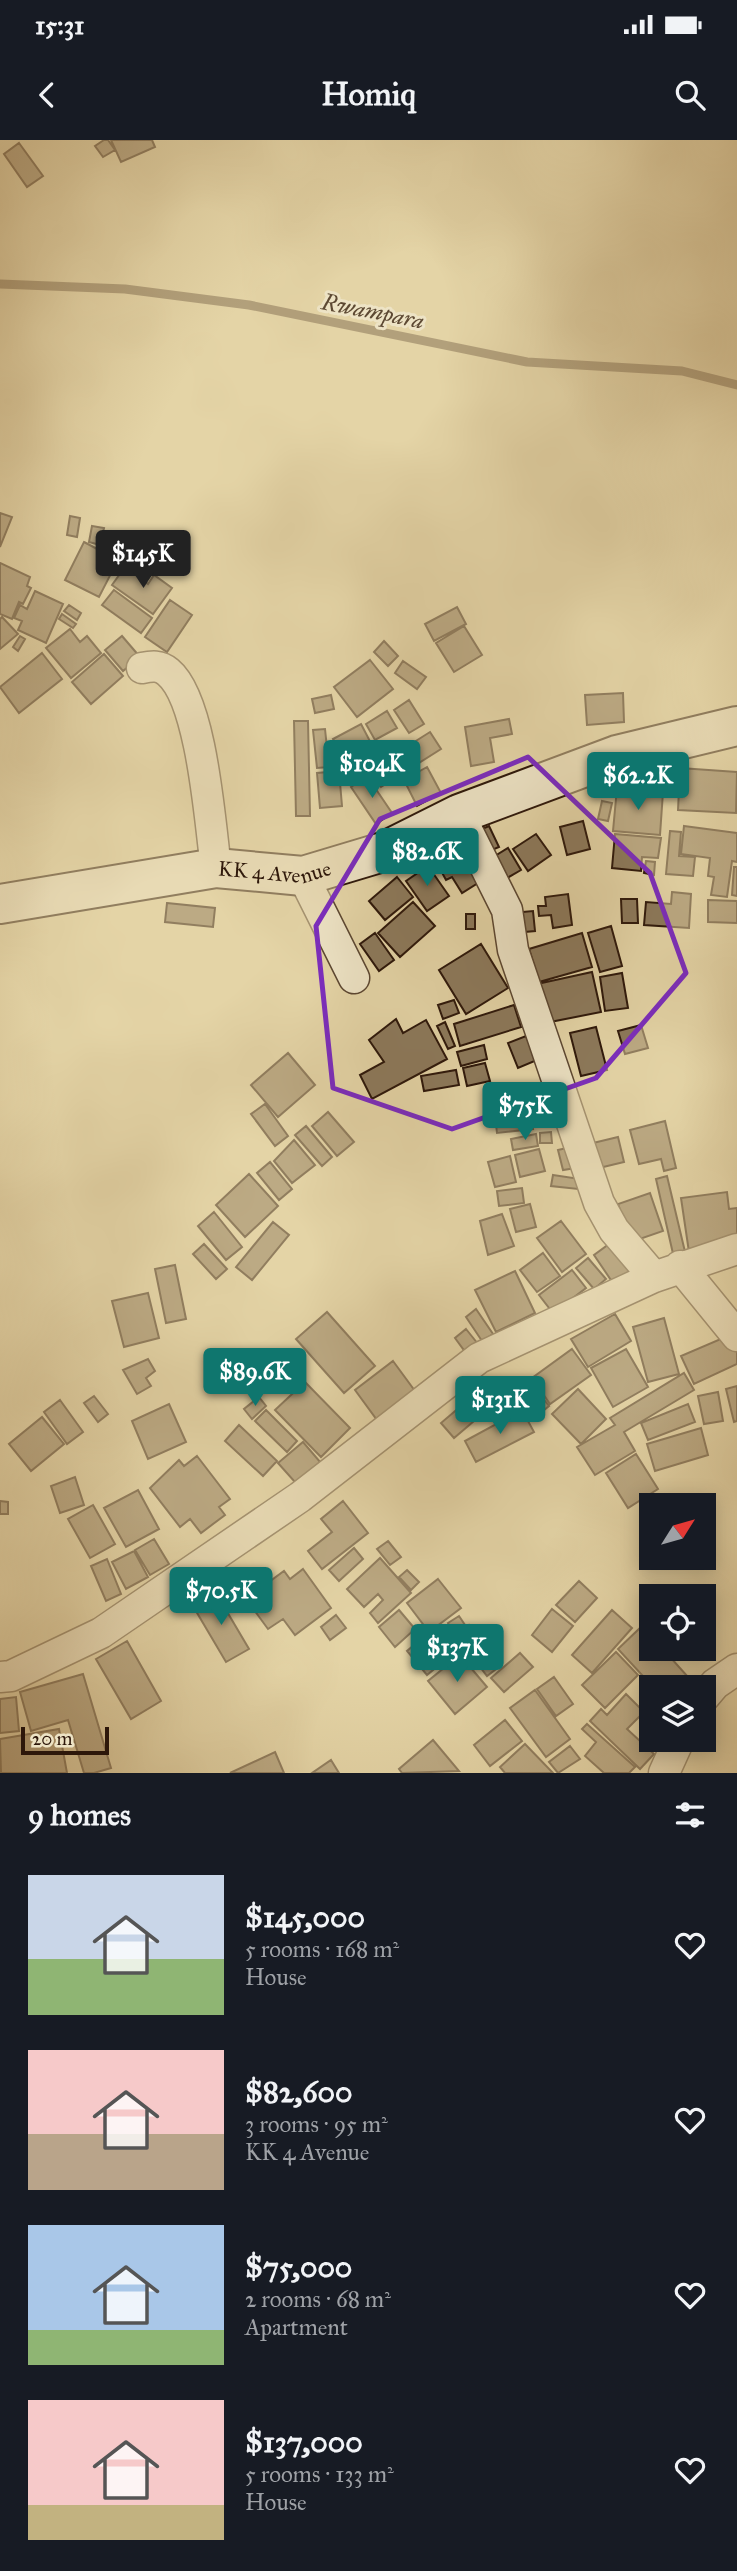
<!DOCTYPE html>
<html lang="en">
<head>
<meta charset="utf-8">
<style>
  :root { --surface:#171b24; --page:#242831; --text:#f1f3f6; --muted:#9ea1a6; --accent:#0f766e }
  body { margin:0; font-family:"IM FELL Great Primer",serif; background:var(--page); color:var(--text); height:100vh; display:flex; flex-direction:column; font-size:26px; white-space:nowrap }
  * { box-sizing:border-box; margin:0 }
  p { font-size:23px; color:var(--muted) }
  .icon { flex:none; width:38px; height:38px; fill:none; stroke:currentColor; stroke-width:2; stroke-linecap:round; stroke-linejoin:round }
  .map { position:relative; height:1633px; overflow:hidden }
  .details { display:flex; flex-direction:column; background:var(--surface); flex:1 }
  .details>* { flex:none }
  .needle { width:46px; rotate:53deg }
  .fabs { position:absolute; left:639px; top:1353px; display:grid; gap:14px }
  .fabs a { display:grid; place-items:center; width:77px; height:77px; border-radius:0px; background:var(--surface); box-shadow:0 4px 18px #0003; font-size:35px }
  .scale { position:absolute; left:21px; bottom:18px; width:88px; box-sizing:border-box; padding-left:7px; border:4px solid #2d170a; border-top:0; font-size:19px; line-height:24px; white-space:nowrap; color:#2d170a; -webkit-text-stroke:5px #ede3c5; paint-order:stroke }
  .price { position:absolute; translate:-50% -60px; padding:0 16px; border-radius:7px; background:var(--accent); color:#fff; font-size:23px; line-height:46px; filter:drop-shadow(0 2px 4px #0008) }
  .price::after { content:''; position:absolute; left:50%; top:42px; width:21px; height:16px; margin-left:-10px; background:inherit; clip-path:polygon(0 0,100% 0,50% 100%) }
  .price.selected { background:#222; color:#fff }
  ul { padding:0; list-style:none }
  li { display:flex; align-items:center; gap:21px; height:175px; padding:0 28px }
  li span { display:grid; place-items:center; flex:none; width:196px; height:140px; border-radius:0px; color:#555 }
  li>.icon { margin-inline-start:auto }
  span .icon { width:84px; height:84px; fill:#fffc; stroke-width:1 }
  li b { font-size:30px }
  h2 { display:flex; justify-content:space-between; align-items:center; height:84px; padding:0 28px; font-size:30px }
  .status { display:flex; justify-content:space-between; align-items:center; height:49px; padding:0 35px; background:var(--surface); direction:ltr }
  .status svg { height:19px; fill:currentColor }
  header { display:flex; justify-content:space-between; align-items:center; height:91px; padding:0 28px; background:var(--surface); font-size:32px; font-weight:700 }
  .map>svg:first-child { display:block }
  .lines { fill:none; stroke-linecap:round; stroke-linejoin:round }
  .stream { stroke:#766248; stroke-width:9 }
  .building { fill:#8c795b; stroke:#2d170a; stroke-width:2 }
  .minor-casing { stroke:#5b4631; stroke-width:33 }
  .secondary-casing { stroke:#2d170a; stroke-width:42 }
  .minor { stroke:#ede3c5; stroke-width:30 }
  .secondary { stroke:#ede3c5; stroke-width:38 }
  .marked { fill:none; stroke:#7b2cbf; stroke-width:5; stroke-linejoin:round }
  .labels { text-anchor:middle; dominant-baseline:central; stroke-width:6; stroke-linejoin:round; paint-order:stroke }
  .street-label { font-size:21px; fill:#2d170a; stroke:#ede3c5 }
  .water-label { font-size:23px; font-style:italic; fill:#5d4933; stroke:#ede3c5 }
</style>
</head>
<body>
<div class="status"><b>15:31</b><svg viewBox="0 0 49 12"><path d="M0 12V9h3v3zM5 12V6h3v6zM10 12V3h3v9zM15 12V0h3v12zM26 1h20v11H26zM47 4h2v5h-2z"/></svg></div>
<header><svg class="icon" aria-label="back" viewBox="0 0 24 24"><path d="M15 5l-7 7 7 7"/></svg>Homiq<svg class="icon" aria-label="search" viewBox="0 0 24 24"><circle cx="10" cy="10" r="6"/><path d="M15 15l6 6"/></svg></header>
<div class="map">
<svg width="737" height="1633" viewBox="0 0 737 1633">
  <rect width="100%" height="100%" fill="#e4d4a6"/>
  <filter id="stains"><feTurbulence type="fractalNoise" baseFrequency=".00286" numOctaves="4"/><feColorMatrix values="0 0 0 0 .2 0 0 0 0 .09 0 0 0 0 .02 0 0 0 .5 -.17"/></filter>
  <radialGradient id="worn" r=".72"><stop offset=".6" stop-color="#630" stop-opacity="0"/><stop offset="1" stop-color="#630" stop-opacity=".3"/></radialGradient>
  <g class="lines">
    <path class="stream" d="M0 144 125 149 249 165 527 222 682 231 737 245"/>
  </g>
  <path class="building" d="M104 0H108L115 10 103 17 95 6Z
    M111 0H152L155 7 121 22Z
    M19 3 43 36 27 47 4 14Z
    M0 373 12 377 0 407Z
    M70 376 80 378 77 397 67 395Z
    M92 386 104 388 100 405 89 402Z
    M84 402 118 420 99 457 65 440Z
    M146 415 157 423 147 437 136 429Z
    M0 423 30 437 27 446 31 448 23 464 19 462 12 479 0 474Z
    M125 427 148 444 154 435 172 448 153 474 112 445Z
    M114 450 152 478 141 493 102 465Z
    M35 451 63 464 46 503 18 490 22 481 14 478 20 465 27 469Z
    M170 460 192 475 167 512 145 497Z
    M69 465 81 473 77 480 64 471Z
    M457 467 466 484 434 501 425 484Z
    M62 474 76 484 73 488 59 479Z
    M2 477 18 494 0 509V479Z
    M464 486 482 515 454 532 436 503Z
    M70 489 80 502 87 496 101 513 71 538 46 508Z
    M20 496 25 499 18 511 13 507Z
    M122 496 140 517 123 531 105 510Z
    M384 501 398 516 388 526 374 512Z
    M42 513 62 539 19 573 0 547Z
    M104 514 123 536 91 564 72 542Z
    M370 520 393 549 357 577 334 547Z
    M403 521 426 537 417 549 395 533Z
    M623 553 624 582 587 585 585 555Z
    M331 555 334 569 315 573 312 559Z
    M409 560 424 584 409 593 394 570Z
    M387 571 397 588 375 600 366 584Z
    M509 579 512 594 490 598 494 622 471 626 465 587Z
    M294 581H308L310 676H296Z
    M361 584 374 609 346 624 333 599Z
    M325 589 329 627 317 628 313 590Z
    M430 592 441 609 381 647 370 630Z
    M427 627 441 653 417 666 404 640Z
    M680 628 737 632 736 673 678 670Z
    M339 631 342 666 320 668 317 633Z
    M367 636 392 673 376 684 351 647Z
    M617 648 663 652 660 695 613 691Z
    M602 661 612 663 608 681 598 679Z
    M583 681 590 709 567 715 560 687Z
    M489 686 499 707 485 713 475 692Z
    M684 686 737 693V722L732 721 727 757 711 755 714 737 708 736 710 718 681 714Z
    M670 691 681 692 679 716 695 717 693 736 666 734Z
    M536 694 551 715 528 731 513 709Z
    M615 694 661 698 658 718 642 717 641 731 612 728Z
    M467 707 486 738 462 753 452 737 446 740 438 725Z
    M508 708 521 730 502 741 490 719Z
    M646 721 655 722 654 735 644 733Z
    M428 726 449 756 427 771 406 741Z
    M734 727H737V756L732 755Z
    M397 737 413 757 385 780 369 761Z
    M672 752 691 754 689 788 644 785 646 762 671 764Z
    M568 754 572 785 553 788 551 775 539 776 538 766H546L545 757Z
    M621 759H637L638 783H622Z
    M708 760 737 761V783L708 782Z
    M413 762 435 786 400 817 378 793Z
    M167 763 215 768 213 787 165 782Z
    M533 771 535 791 514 793 512 773Z
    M466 774H475V789H466Z
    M611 786 622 826 600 832 588 793Z
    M375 793 394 820 379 831 360 804Z
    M582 793 592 827 539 842 529 809Z
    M481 804 508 848 466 874 439 830Z
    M592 832 601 872 545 883 537 844Z
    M622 833 628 868 605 871 600 837Z
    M454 860 459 873 443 879 438 865Z
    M514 865 521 887 460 906 454 884Z
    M396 879 403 893 426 880 447 919 372 959 360 935 384 922 369 900Z
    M445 882 455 906 448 909 437 886Z
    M641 885 648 908 625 914 618 891Z
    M596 887 607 930 581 936 570 893Z
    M526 896 537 920 518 928 508 903Z
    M484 905 487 919 461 926 457 912Z
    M288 913 315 945 278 977 251 945Z
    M485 923 490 941 467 946 463 928Z
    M456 930 459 945 424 951 421 936Z
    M511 957H522V968L512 969Z
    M265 964 288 996 275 1006 251 974Z
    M555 970 558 983 543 986 540 973Z
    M328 972 354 1002 337 1016 312 986Z
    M530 972 533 989 497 993 495 976Z
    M665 981 676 1028 664 1031 661 1019 639 1024 630 990Z
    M306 986 332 1017 322 1026 295 995Z
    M551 992 552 1003H540V993Z
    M536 994 538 1006 513 1010 511 999Z
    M618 997 624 1022 599 1028 593 1003Z
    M294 1000 315 1025 292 1043 274 1021Z
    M571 1007 576 1028 563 1030 558 1010Z
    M539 1009 545 1031 520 1037 515 1015Z
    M510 1016 516 1042 495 1047 488 1022Z
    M270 1022 292 1049 279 1060 257 1033Z
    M249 1034 278 1066 245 1097 216 1065Z
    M553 1035 580 1039 578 1049 551 1046Z
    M667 1036 686 1116 674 1118 656 1039Z
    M522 1048 524 1063 499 1066 497 1051Z
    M727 1052 729 1069 737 1068V1105L689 1112 681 1058Z
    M650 1053 663 1091 631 1102 618 1064Z
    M530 1064 536 1087 516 1092 510 1069Z
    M214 1072 242 1107 226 1120 198 1086Z
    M502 1074 514 1106 488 1115 480 1081Z
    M561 1081 586 1114 562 1132 537 1098Z
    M273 1082 289 1095 252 1140 236 1127Z
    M616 1099 638 1130 615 1146 594 1115Z
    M204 1104 227 1129 216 1139 193 1114Z
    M543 1113 560 1136 537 1152 520 1130Z
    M588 1118 606 1139 594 1149 576 1128Z
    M175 1125 186 1179 166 1183 155 1129Z
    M572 1130 586 1148 553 1173 539 1155Z
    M515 1131 535 1173 496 1192 475 1150Z
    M148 1153 159 1198 124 1207 112 1161Z
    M476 1169 493 1194 482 1201 466 1177Z
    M327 1172 375 1226 344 1253 296 1199Z
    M615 1174 631 1201 588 1227 571 1199Z
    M664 1178 679 1234 648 1242 633 1187Z
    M466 1189 478 1204 466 1213 455 1198Z
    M730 1195 737 1211V1224L694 1244 681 1216Z
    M572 1209 591 1235 550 1264 532 1238Z
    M626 1209 648 1247 613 1267 591 1228Z
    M148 1219 155 1231 146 1238 151 1246 137 1254 123 1230Z
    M393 1221 415 1251 377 1280 355 1250Z
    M684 1233 694 1250 624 1292 635 1311 595 1335 577 1307 615 1285 610 1278Z
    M305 1242 350 1288 321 1317 275 1270Z
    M737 1246V1281L734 1282 726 1249Z
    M536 1249 549 1266 534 1278 520 1261Z
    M578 1249 606 1279 581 1304 552 1274Z
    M718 1252 723 1281 704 1284 698 1256Z
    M474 1255 487 1270 454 1298 441 1283Z
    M94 1256 108 1274 98 1282 84 1263Z
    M259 1257 266 1266 252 1279 244 1269Z
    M60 1260 83 1292 67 1304 44 1272Z
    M169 1264 186 1302 148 1319 132 1281Z
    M688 1264 695 1282 648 1300 641 1283Z
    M266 1270 297 1301 287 1312 255 1281Z
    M522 1270 534 1292 476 1322 465 1301Z
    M42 1277 64 1304 31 1331 9 1304Z
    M239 1285 277 1321 263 1336 225 1301Z
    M701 1288 708 1315 655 1331 647 1304Z
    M303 1302 327 1330 302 1350 278 1323Z
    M636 1314 658 1349 628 1368 606 1333Z
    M197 1316 230 1359 219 1367 225 1375 201 1393 190 1379 180 1387 150 1348 179 1320 184 1326Z
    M75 1337 84 1365 60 1373 51 1346Z
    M138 1350 159 1389 126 1407 104 1368Z
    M0 1361 8 1362V1374H0Z
    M343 1361 368 1393 322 1429 308 1411 332 1392 321 1379Z
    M93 1365 115 1404 90 1418 68 1379Z
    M154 1399 169 1424 150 1435 135 1410Z
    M388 1401 401 1417 390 1425 377 1409Z
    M354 1408 363 1419 339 1441 329 1430Z
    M134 1411 148 1437 126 1449 112 1422Z
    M380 1418 411 1453 378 1483 370 1473 383 1460 378 1454 364 1467 347 1449Z
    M107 1419 121 1454 106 1461 91 1426Z
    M303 1429 331 1468 295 1495 283 1479 268 1489 246 1459 284 1431 290 1439Z
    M407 1430 419 1442 411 1450 399 1437Z
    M438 1439 461 1468 429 1492 407 1463Z
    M579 1441 597 1458 575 1482 556 1465Z
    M216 1453 249 1509 226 1522 193 1466Z
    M552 1469 573 1486 552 1512 532 1495Z
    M399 1470 415 1489 395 1507 379 1487Z
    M612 1470 632 1488 592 1533 572 1515Z
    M336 1475 346 1488 330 1500 321 1487Z
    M459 1476 465 1485 454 1493 448 1483Z
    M469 1485 485 1507 472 1516 457 1494Z
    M641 1487 651 1497V1508H662L688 1537 678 1547H653L618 1509Z
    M431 1491 451 1515 427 1535 407 1511Z
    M127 1501 161 1561 131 1579 96 1519Z
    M487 1509 500 1526 487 1536 474 1519Z
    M616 1512 638 1535 605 1568 582 1545Z
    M520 1513 533 1527 504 1552 491 1538Z
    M460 1515 487 1547 455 1574 428 1541Z
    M83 1534 111 1628 94 1633H84L68 1580 31 1591 20 1552Z
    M554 1537 573 1564 556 1576 537 1549Z
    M535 1550 570 1599 546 1617 510 1568Z
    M626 1554 644 1572 627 1589 654 1614 640 1629 590 1581 601 1569 607 1575Z
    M16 1557 19 1591 0 1593V1559Z
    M505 1580 522 1601 490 1626 474 1605Z
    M587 1584 635 1627 629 1633H604L585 1616 596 1602 582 1589Z
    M59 1589 67 1633H1L0 1599Z
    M433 1600 459 1631 402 1633 399 1629Z
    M525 1604 553 1633H505L500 1627Z
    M570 1606 580 1619 558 1633 549 1622Z
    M275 1612 284 1633H230Z
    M331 1620 339 1633H312Z"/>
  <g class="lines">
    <g class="minor-casing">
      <path id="minor" d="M142 528C152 526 160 525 168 532 202 560 210 683 216 728
        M459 674 507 770 513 810 599 1063 614 1090 654 1137
        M303 736 354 838
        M680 1126 737 1196
        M0 1537 11 1536 101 1493 300 1357 479 1218 654 1137 737 1109
        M704 1557 715 1544 737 1529
        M664 1633 679 1600"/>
    </g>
    <g class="secondary-casing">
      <g id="secondary">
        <path id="s1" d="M0 764 216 728 303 736 383 712 459 674 617 615 737 586"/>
      </g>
    </g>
    <use href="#minor" class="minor"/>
    <use href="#secondary" class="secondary"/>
  </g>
  <path d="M0 0H737V1633H0ZM528 617 650 733 686 833 596 938 452 989 333 948 316 786 380 679Z" fill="#e4d4a6" fill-opacity=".55" fill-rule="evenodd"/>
  <path class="marked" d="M528 617 650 733 686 833 596 938 452 989 333 948 316 786 380 679Z"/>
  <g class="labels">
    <g class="street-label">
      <text stroke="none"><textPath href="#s1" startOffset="278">KK 4 Avenue</textPath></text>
    </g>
    <g class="water-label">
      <text transform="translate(373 171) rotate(11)">Rwampara</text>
    </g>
  </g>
  <rect width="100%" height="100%" filter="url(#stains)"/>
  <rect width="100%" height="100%" fill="url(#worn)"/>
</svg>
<div class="fabs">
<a><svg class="needle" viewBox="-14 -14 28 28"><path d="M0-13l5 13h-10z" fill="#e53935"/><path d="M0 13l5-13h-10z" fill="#9ea1a6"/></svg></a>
<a><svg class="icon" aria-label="locate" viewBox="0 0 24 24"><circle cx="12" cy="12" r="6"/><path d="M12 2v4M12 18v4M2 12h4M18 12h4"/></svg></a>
<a><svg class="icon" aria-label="layers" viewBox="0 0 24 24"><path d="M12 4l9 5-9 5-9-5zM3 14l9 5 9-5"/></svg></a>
</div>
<div class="scale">20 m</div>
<b class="price selected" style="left:143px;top:450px">$145K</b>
<b class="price" style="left:372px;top:660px">$104K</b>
<b class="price" style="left:638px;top:672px">$62.2K</b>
<b class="price" style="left:427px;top:748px">$82.6K</b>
<b class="price" style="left:525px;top:1002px">$75K</b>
<b class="price" style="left:255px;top:1268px">$89.6K</b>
<b class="price" style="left:500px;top:1296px">$131K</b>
<b class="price" style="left:221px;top:1487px">$70.5K</b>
<b class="price" style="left:457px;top:1544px">$137K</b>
</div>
<section class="details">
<h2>9 homes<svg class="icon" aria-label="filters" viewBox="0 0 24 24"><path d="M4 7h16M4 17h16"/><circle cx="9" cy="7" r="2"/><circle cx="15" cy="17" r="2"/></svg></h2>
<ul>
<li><span style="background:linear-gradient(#c9d6e8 60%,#8fb573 0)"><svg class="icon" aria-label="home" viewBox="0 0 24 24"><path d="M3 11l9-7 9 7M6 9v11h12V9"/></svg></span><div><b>$145,000</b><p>5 rooms · 168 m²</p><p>House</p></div><svg class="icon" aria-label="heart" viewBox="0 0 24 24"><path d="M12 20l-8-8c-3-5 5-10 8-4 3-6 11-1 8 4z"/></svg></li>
<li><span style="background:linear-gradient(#f6c9c9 60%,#b9a48a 0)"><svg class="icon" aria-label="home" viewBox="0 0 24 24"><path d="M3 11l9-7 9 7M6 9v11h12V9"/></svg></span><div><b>$82,600</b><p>3 rooms · 95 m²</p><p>KK 4 Avenue</p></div><svg class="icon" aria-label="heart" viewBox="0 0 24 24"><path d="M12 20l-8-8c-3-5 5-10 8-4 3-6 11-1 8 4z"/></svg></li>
<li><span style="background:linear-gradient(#a9c7e8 75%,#8fb573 0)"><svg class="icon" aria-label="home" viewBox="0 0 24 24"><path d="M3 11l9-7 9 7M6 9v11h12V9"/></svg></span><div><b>$75,000</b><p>2 rooms · 68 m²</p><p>Apartment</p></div><svg class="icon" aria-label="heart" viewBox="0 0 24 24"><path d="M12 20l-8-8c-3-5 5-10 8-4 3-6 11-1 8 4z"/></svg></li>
<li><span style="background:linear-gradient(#f6c9c9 75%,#c2b280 0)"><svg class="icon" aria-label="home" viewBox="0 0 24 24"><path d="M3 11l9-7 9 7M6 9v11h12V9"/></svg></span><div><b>$137,000</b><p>5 rooms · 133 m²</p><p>House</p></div><svg class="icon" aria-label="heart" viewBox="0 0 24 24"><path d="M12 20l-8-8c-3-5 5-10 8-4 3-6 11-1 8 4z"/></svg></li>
</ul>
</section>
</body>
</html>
